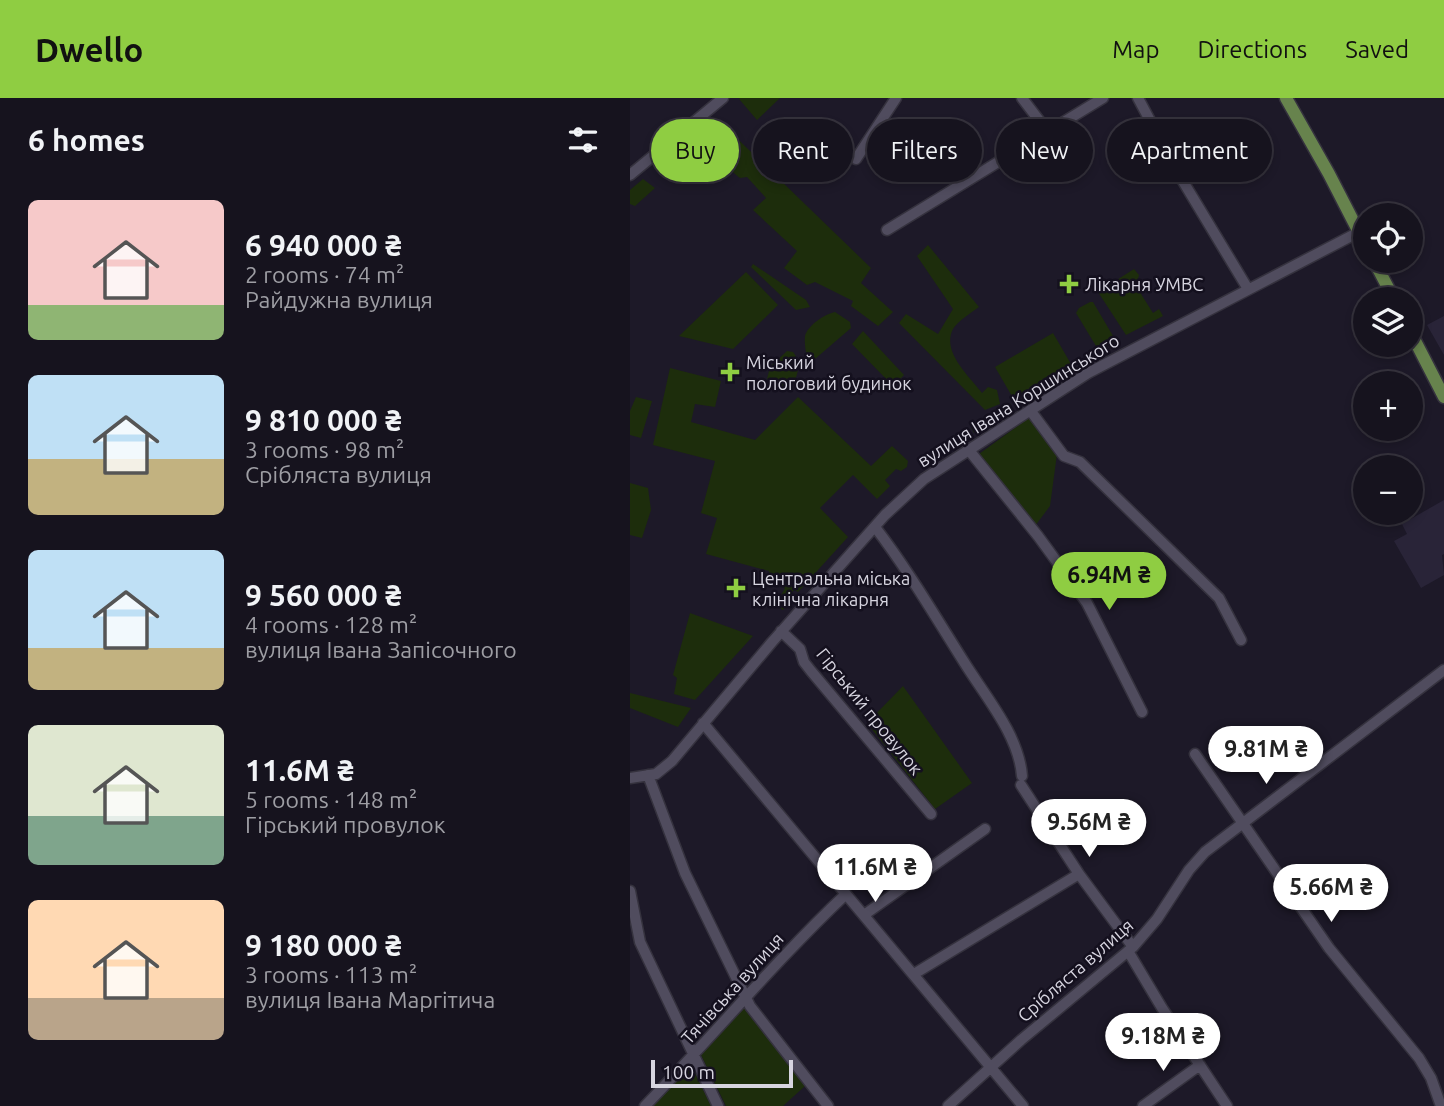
<!DOCTYPE html>
<html lang="en">
<head>
<meta charset="utf-8">
<style>
  :root { --surface:#16131e; --page:#23202b; --text:#f1f3f6; --muted:#9e9ea4; --line:#35323c; --accent:#8fcd42 }
  body { margin:0; font-family:Ubuntu,sans-serif; background:var(--page); color:var(--text); height:100vh; display:flex; flex-direction:column; font-size:26px; white-space:nowrap }
  * { box-sizing:border-box; margin:0 }
  p { font-size:23px; color:var(--muted) }
  .icon { flex:none; width:38px; height:38px; fill:none; stroke:currentColor; stroke-width:2; stroke-linecap:round; stroke-linejoin:round }
  .map { position:relative; flex:1; overflow:hidden }
  .drawer { display:flex; flex-direction:column; background:var(--surface); width:630px }
  .drawer>* { flex:none }
  .guide { position:absolute; left:21px; top:21px; width:665px; height:63px; display:flex; gap:14px }
  .buttons { position:absolute; left:723px; top:105px; display:grid; gap:14px }
  .buttons a { display:grid; place-items:center; width:70px; height:70px; border-radius:50%; background:var(--surface); box-shadow:0 4px 10px #0003,0 0 0 2px var(--line); font-size:35px }
  .scale { position:absolute; left:21px; bottom:18px; width:142px; box-sizing:border-box; padding-left:7px; border:4px solid #d7d5e0; border-top:0; font-size:19px; line-height:24px; white-space:nowrap; color:#d7d5e0; -webkit-text-stroke:5px #14101e; paint-order:stroke }
  .price { position:absolute; translate:-50% -60px; padding:0 16px; border-radius:24px; background:#fff; color:#222; font-size:23px; line-height:46px; filter:drop-shadow(0 2px 4px #0008) }
  .price::after { content:''; position:absolute; left:50%; top:42px; width:21px; height:16px; margin-left:-10px; background:inherit; clip-path:polygon(0 0,100% 0,50% 100%) }
  .price.selected { background:var(--accent); color:#111 }
  ul { padding:0; list-style:none }
  li { display:flex; align-items:center; gap:21px; height:175px; padding:0 28px }
  li span { display:grid; place-items:center; flex:none; width:196px; height:140px; border-radius:10px; color:#555 }
  li>.icon { margin-inline-start:auto }
  span .icon { width:84px; height:84px; fill:#fffc; stroke-width:1 }
  li b { font-size:30px }
  h2 { display:flex; justify-content:space-between; align-items:center; height:84px; padding:0 28px; font-size:30px }
  .pill { padding:0 24px; border-radius:32px; background:var(--surface); box-shadow:0 4px 10px #0003,0 0 0 2px var(--line); font-size:24px; line-height:63px }
  .pill.selected { background:var(--accent); color:#111 }
  header { display:flex; align-items:center; gap:42px; box-sizing:border-box; height:98px; padding:0 35px; background:var(--accent); color:#111 }
  header strong { font-size:33px }
  nav { display:flex; gap:38px; margin-inline-start:auto; font-size:24px }
  main { display:flex; flex:1; min-height:0 }
  .map>svg:first-child { display:block }
  .built { fill:#292438 }
  .green { fill:#1d2d0c }
  .lines { fill:none; stroke-linecap:round; stroke-linejoin:round }
  .minor-casing { stroke:#35323e; stroke-width:13 }
  .major-casing { stroke:#35323e; stroke-width:15 }
  .minor { stroke:#504c5e; stroke-width:10 }
  .major { stroke:#67834d; stroke-width:12 }
  .poi-dot { fill:#8fcd42; stroke:#14101e; stroke-width:2.5 }
  .labels { text-anchor:middle; dominant-baseline:central; stroke-width:5; stroke-linejoin:round; paint-order:stroke }
  .poi-label { font-size:18px; fill:#d7d5e0; stroke:#14101e; text-anchor:start }
  .street-label { font-size:18px; fill:#d7d5e0; stroke:#14101e }
</style>
</head>
<body>
<header>
<strong>Dwello</strong>
<nav><a>Map</a><a>Directions</a><a>Saved</a></nav>
</header>
<main>
<section class="drawer">
<h2>6 homes<svg class="icon" aria-label="filters" viewBox="0 0 24 24"><path d="M4 7h16M4 17h16"/><circle cx="9" cy="7" r="2"/><circle cx="15" cy="17" r="2"/></svg></h2>
<ul>
<li><span style="background:linear-gradient(#f6c9c9 75%,#8fb573 0)"><svg class="icon" aria-label="home" viewBox="0 0 24 24"><path d="M3 11l9-7 9 7M6 9v11h12V9"/></svg></span><div><b>6 940 000 ₴</b><p>2 rooms · 74 m²</p><p>Райдужна вулиця</p></div></li>
<li><span style="background:linear-gradient(#bfe0f5 60%,#c2b280 0)"><svg class="icon" aria-label="home" viewBox="0 0 24 24"><path d="M3 11l9-7 9 7M6 9v11h12V9"/></svg></span><div><b>9 810 000 ₴</b><p>3 rooms · 98 m²</p><p>Срібляста вулиця</p></div></li>
<li><span style="background:linear-gradient(#bfe0f5 70%,#c2b280 0)"><svg class="icon" aria-label="home" viewBox="0 0 24 24"><path d="M3 11l9-7 9 7M6 9v11h12V9"/></svg></span><div><b>9 560 000 ₴</b><p>4 rooms · 128 m²</p><p>вулиця Івана Запісочного</p></div></li>
<li><span style="background:linear-gradient(#dfe7d0 65%,#7fa58c 0)"><svg class="icon" aria-label="home" viewBox="0 0 24 24"><path d="M3 11l9-7 9 7M6 9v11h12V9"/></svg></span><div><b>11.6M ₴</b><p>5 rooms · 148 m²</p><p>Гірський провулок</p></div></li>
<li><span style="background:linear-gradient(#ffd9b3 70%,#b9a48a 0)"><svg class="icon" aria-label="home" viewBox="0 0 24 24"><path d="M3 11l9-7 9 7M6 9v11h12V9"/></svg></span><div><b>9 180 000 ₴</b><p>3 rooms · 113 m²</p><p>вулиця Івана Маргітича</p></div></li>
</ul>
</section>
<div class="map">
<svg width="814" height="1008" viewBox="0 0 814 1008">
  <rect width="100%" height="100%" fill="#1d1928"/>
  <path class="built" d="M814 218V257L797 227Z
    M814 402V456L812 457 814 477 791 490 764 443 777 436 772 426Z"/>
  <path class="green" d="M150 0 127 22 109 1 110 0Z
    M86 20 241 170 231 185 263 214 248 228 221 208 223 203 185 184 177 187 154 170 167 153 123 112 136 100 117 79 110 80C99 71 81 52 65 57 57 60 49 71 43 77L39 73 49 59Z
    M13 81 25 90 5 108 0 106V92Z
    M298 147 349 209C341 215 328 223 323 231 311 254 340 279 352 295L358 289 367 292 370 306 355 312 269 225 276 216 308 236 323 211 287 158Z
    M123 166 176 202 180 209 166 212 121 169Z
    M504 171 509 177 506 188 523 215 529 211 533 218 496 237 468 194Z
    M116 174 148 207 103 251 49 238Z
    M460 204H463L486 243 469 253 446 215 449 210Z
    M205 214 220 224 221 230 178 267C177 259 174 247 175 238 178 227 195 216 205 214Z
    M233 233 274 277 263 288 222 246Z
    M423 235 441 266 383 300 365 269Z
    M157 253 163 254C172 265 168 275 163 287L150 289 137 281 140 269Z
    M40 270 91 283 85 309 65 306 61 324 125 342 168 299 241 368 262 348 278 363 277 369 271 373 266 371 255 382 260 388 247 401 223 377 190 410 218 439 168 494 164 492 156 502 159 505 153 512 146 507 155 490 139 484V473L76 456 87 420 71 415 85 363 23 347Z
    M6 299 22 303 11 340 0 337V313Z
    M381 306V314L344 335 341 329Z
    M400 319 427 356 420 408 405 428 349 356Z
    M0 385 18 390 21 412 12 440 0 437Z
    M60 515 123 538 65 602 44 596 47 580 43 577Z
    M273 588 342 685 305 711 237 625Z
    M0 595 61 610 48 629 0 610Z
    M113 909 175 988 153 1008H96L71 957Z
    M61 967 81 1008H21Z"/>
  <g class="lines">
    <g class="minor-casing">
      <path id="minor" d="M392 0 418 34
        M508 0 548 75 618 191
        M226 61 266 0
        M0 77 93 0
        M257 132 473 0
        M400 312 434 358 450 364 589 500 611 542
        M338 351 408 438 457 505 512 614
        M245 429C278 472 305 518 334 564 355 598 389 637 392 678
        M151 533 170 551 174 564 181 573 301 716
        M73 625 393 1008
        M565 656 699 850 789 960 801 980 811 1008
        M18 677 55 775 120 908 198 1008
        M0 680 26 676 42 663 142 544 255 417 294 381 458 275 729 134
        M391 687 449 776 503 849
        M0 793 10 844 88 1008
        M234 817 355 731
        M498 853 532 910 597 1008
        M284 876 449 776
        M15 1008C83 938 145 863 216 796
        M318 1008 391 942 503 849 527 821 559 772 575 754 814 572
        M513 1008 570 967"/>
    </g>
    <g class="major-casing">
      <path id="major" d="M656 0 699 76 735 146
        M744 163 764 201
        M780 233 814 299"/>
    </g>
    <use href="#minor" class="minor"/>
    <use href="#major" class="major"/>
  </g>
  <g class="poi-dot">
    <path d="M435.5 175.5h7v7h7v7h-7v7h-7v-7h-7v-7h7z"/>
    <path d="M96.5 263.5h7v7h7v7h-7v7h-7v-7h-7v-7h7z"/>
    <path d="M102.5 479.5h7v7h7v7h-7v7h-7v-7h-7v-7h7z"/>
  </g>
  <g class="labels">
    <g class="poi-label">
      <text x="455" y="186">Лікарня УМВС</text>
      <text x="116" y="264">Міський<tspan x="116" dy="21">пологовий будинок</tspan></text>
      <text x="122" y="480">Центральна міська<tspan x="122" dy="21">клінічна лікарня</tspan></text>
    </g>
    <g class="street-label">
      <text transform="translate(388 302) rotate(-32)">вулиця Івана Коршинського</text>
      <text transform="translate(240 613) rotate(51)">Гірський провулок</text>
      <text transform="translate(445 872) rotate(-41)">Срібляста вулиця</text>
      <text transform="translate(102 890) rotate(-48)">Тячівська вулиця</text>
    </g>
  </g>
</svg>
<div class="buttons">
<a><svg class="icon" aria-label="locate" viewBox="0 0 24 24"><circle cx="12" cy="12" r="6"/><path d="M12 2v4M12 18v4M2 12h4M18 12h4"/></svg></a>
<a><svg class="icon" aria-label="layers" viewBox="0 0 24 24"><path d="M12 4l9 5-9 5-9-5zM3 14l9 5 9-5"/></svg></a>
<a>+</a>
<a>−</a>
</div>
<div class="scale">100 m</div>
<b class="price selected" style="left:479px;top:514px">6.94M ₴</b>
<b class="price" style="left:636px;top:688px">9.81M ₴</b>
<b class="price" style="left:459px;top:761px">9.56M ₴</b>
<b class="price" style="left:245px;top:806px">11.6M ₴</b>
<b class="price" style="left:701px;top:826px">5.66M ₴</b>
<b class="price" style="left:533px;top:975px">9.18M ₴</b>
<div class="guide">
<a class="pill selected">Buy</a>
<a class="pill">Rent</a>
<a class="pill">Filters</a>
<a class="pill">New</a>
<a class="pill">Apartment</a>
</div>
</div>
</main>
</body>
</html>
